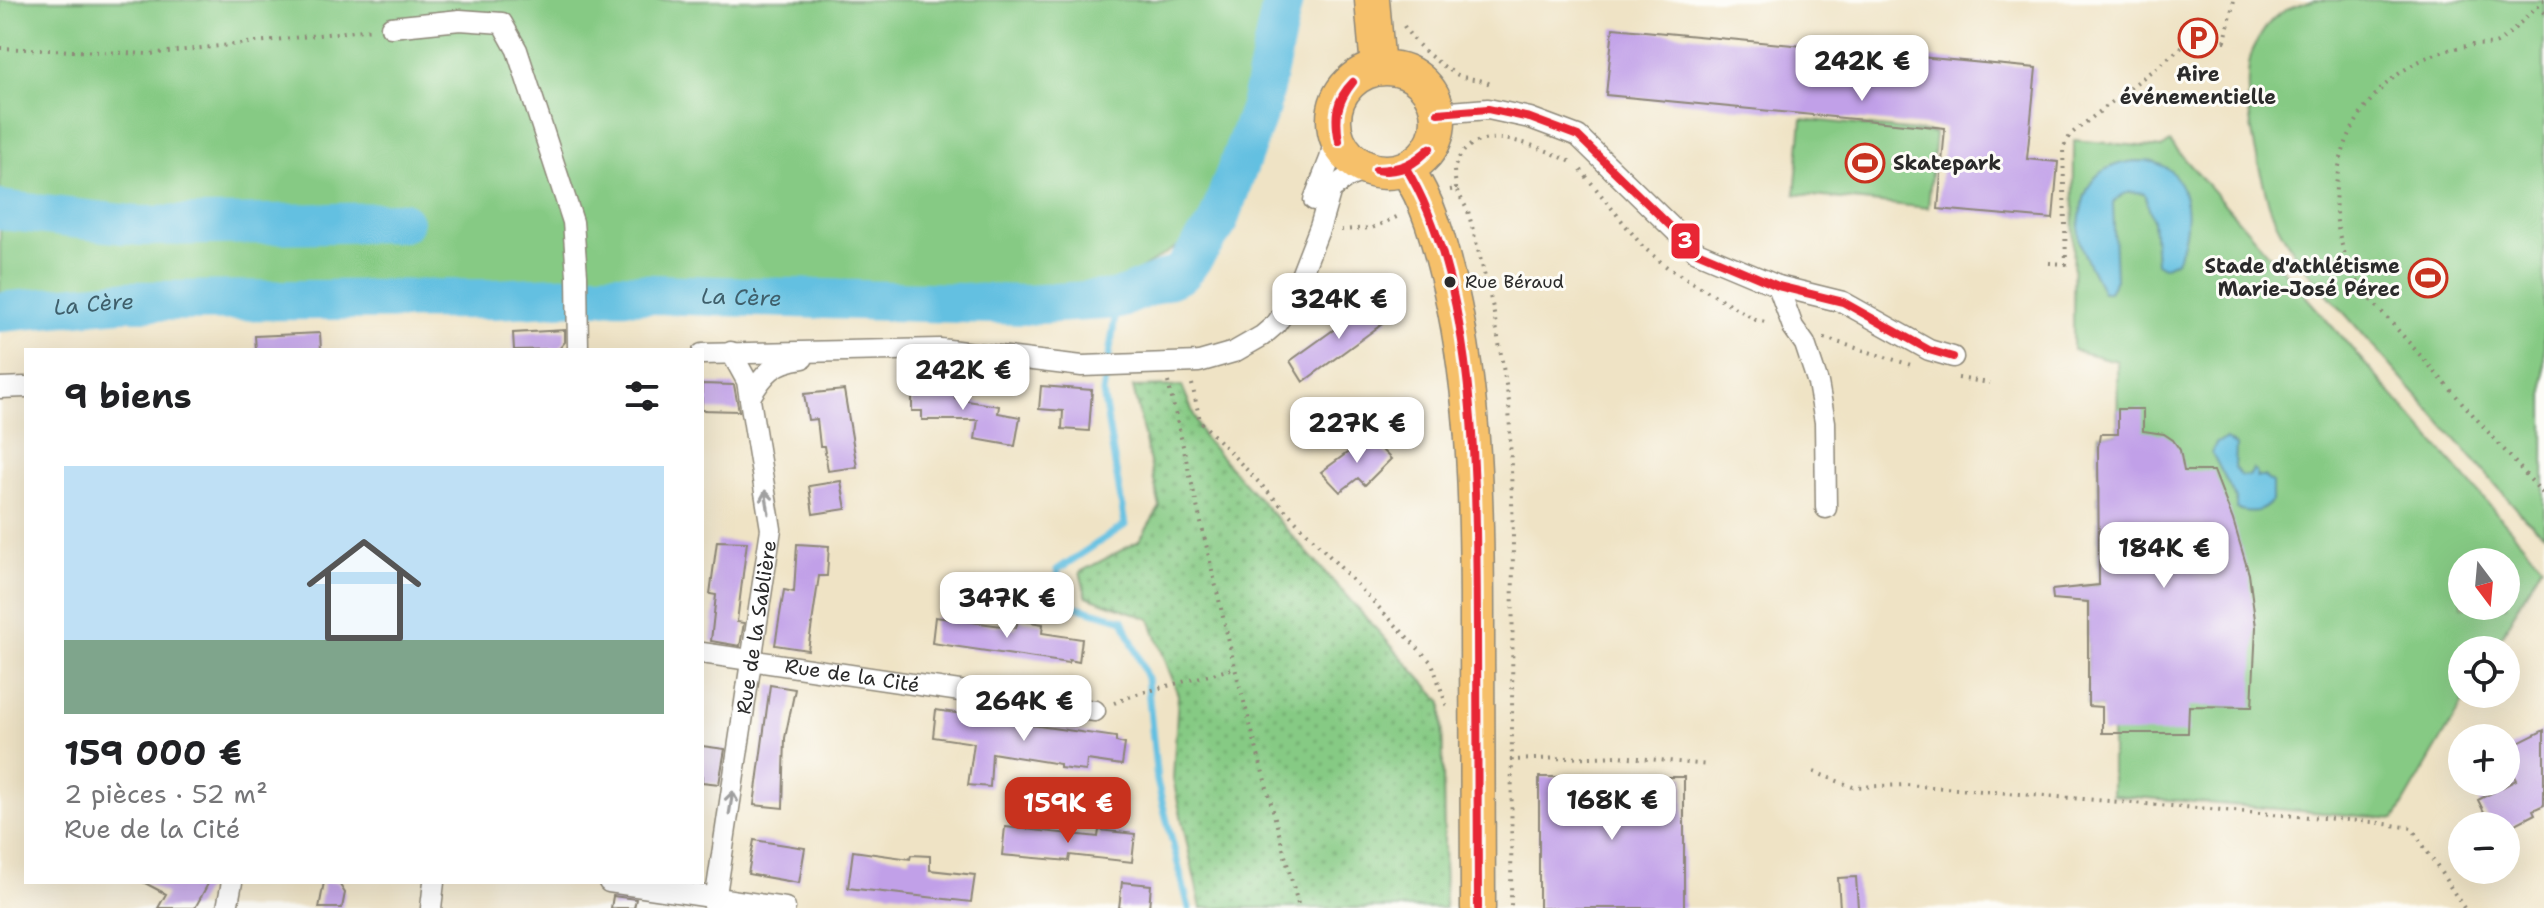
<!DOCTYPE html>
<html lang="fr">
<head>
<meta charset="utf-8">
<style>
  :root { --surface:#fff; --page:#f2f2f2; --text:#202124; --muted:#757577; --line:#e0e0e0; --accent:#c8321e }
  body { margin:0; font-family:"Shantell Sans",sans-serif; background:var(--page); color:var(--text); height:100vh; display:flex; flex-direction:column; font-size:30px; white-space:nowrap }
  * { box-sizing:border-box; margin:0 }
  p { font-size:26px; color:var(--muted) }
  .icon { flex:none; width:44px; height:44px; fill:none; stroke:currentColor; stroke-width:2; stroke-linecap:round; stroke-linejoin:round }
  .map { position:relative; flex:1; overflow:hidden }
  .details { position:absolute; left:24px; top:348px; width:680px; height:536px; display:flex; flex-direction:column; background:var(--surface); border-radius:0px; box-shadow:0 8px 32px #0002 }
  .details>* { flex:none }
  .needle { width:52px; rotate:164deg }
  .tools { position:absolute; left:2448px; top:548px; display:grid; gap:16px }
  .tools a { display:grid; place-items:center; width:72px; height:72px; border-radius:50%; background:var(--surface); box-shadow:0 8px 32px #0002; font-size:40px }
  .price { position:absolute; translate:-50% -68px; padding:0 18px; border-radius:16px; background:#fff; color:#222; font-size:26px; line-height:52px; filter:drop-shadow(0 2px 4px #0008) }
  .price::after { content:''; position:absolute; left:50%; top:48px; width:24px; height:18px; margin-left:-12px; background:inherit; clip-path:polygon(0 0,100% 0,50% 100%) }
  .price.active { background:var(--accent); color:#fff }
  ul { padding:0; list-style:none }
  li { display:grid; align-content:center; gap:16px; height:424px; padding:0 40px }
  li+li { border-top:2px solid var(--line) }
  li span { display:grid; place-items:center; height:248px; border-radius:0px; color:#555 }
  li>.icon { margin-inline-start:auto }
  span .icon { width:144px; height:144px; fill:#fffc; stroke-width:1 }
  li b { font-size:34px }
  h2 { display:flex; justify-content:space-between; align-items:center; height:96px; padding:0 40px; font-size:34px }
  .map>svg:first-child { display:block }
  .grass { fill:#86ca84; stroke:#587a58; stroke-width:2; fill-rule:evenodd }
  .park { fill:url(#park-dots); stroke:#587a58; stroke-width:2 }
  .water { fill:#63c0e1; stroke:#477686; stroke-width:2 }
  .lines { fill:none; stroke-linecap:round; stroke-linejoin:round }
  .stream { stroke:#63c0e1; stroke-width:7 }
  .river { stroke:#63c0e1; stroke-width:40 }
  .building { fill:#c1a0e8 }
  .street-casing { stroke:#8d8778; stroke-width:23 }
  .primary-casing { stroke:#8d8778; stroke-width:37 }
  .path { stroke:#8d8778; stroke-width:4; stroke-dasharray:2 6; stroke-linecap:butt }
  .street { stroke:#fff; stroke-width:20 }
  .primary { stroke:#f6c06b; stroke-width:34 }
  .bus-1-casing { stroke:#fdfcf7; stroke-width:14 }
  .bus-1 { stroke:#e82534; stroke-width:8 }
  .oneway { stroke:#a0a0a0 }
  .bus-dot { fill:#2b2b2b; stroke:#fdfcf7; stroke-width:3 }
  .labels { text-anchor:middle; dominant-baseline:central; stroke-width:6; stroke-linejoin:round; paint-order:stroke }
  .bus-label { font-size:18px; fill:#2b2b2b; stroke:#fdfcf7; text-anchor:start }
  .poi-label { font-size:20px; font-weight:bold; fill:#2b2b2b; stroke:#fdfcf7 }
  .street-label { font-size:20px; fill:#2b2b2b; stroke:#fdfcf7 }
  .water-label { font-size:22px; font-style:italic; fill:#3f5f6b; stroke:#fdfcf7 }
  .line-badge { stroke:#fdfcf7; stroke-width:3 }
  .badge-label { font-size:22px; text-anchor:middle; font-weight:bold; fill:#fff }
</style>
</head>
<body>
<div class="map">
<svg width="2544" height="908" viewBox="0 0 2544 908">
  <defs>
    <pattern id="park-dots" width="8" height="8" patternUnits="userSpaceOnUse" patternTransform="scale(2)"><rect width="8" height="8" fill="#86ca84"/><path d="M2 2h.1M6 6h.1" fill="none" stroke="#6ea46c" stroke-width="1.8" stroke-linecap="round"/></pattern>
  </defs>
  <rect width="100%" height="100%" fill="#fdfcf7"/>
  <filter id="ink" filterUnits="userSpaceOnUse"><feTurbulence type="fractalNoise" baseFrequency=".0125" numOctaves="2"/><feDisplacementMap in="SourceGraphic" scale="16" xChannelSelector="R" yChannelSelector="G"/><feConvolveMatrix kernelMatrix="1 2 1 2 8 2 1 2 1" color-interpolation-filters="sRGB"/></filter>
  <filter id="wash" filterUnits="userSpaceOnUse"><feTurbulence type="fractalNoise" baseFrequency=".006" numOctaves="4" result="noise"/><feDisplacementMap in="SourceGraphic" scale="32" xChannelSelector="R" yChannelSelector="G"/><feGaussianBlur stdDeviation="1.8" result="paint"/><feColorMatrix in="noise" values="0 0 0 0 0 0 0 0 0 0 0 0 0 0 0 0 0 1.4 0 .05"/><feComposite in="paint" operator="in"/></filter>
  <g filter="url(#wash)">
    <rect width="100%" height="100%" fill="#efe3c5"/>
    <path class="grass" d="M0 0H1274L1256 79 1213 224 1109 289 960 294 554 287 0 301Z
      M2315 0H2544V534L2525 518 2301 264C2289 245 2276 226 2269 204 2257 163 2242 101 2250 59 2252 48 2264 29 2271 21 2282 9 2300 5 2315 0Z
      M1802 119 1935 133 1928 208 1795 194Z
      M2074 140 2162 148 2170 142 2542 565 2493 650H2462V694H2468L2395 819 2112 795V733L2102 707 2088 706V602L2081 601 2080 587 2099 584 2098 447 2099 434H2118L2117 361 2073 350ZM2462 562H2506V606H2462Z"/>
    <path class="park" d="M1182 386 1203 437 1442 702 1445 908H1201L1173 779 1178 695 1150 619 1086 596 1080 572 1139 541 1160 507 1133 387Z"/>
    <path class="water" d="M2135 161C2141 161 2148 161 2154 162 2195 174 2191 232 2176 261L2163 267 2156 263 2153 220 2144 193C2129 191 2123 192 2113 203L2116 280 2109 292H2103C2097 278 2083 255 2080 242 2078 234 2079 224 2080 217 2085 181 2099 165 2135 161Z
      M2226 439 2236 446 2235 468 2241 476 2250 475 2253 469 2256 471 2257 477H2264L2272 483V501C2261 514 2252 513 2236 509V499L2212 453 2216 443Z"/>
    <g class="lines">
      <path class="stream" d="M1118 299 1103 393 1125 525 1057 570 1064 603 1123 620 1147 678 1157 781 1189 908"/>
      <g class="river">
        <path d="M0 210 141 226 403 222"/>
        <path id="s1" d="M0 312 120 301 494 299 618 293 1025 305 1118 299 1182 273 1217 224 1260 107 1283 0"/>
      </g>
    </g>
    <g id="blocks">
      <path class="building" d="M1613 28 2036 68 2027 159 2058 162 2053 219 1938 209 1945 128 1606 95Z
        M1375 300 1389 319 1303 382 1290 361Z
        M565 330V342L559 349 514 350 513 333Z
        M320 333 321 350H256L255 336Z
        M912 381 956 382 955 399 999 406 998 413 1020 417 1015 446 975 439 978 420H922V411H912Z
        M702 384 734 385 739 411 702 410Z
        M1041 386 1092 390 1089 431 1062 429 1063 411 1039 409Z
        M844 390 857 467 828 471 824 446H820L817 419 808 420 804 394Z
        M2118 409H2143V431L2164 434 2173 440 2180 450 2184 471H2214L2233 520 2249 574 2256 627 2252 707 2189 706 2188 733H2102V707L2088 706V602L2053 599 2052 590 2099 585 2098 447 2100 434H2118Z
        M1369 437 1391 459 1365 485 1358 478 1340 492 1321 472Z
        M841 481 846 509 813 514 809 486Z
        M717 541 747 542 737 622 744 623 740 646 711 641 716 595 710 594Z
        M797 544 829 546 827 576H819L808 650 775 645 784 590 794 592Z
        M935 617 1016 628 1018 620 1043 624 1042 633 1082 639 1079 662 1069 660 1068 663 932 643Z
        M770 685 795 689 785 738 783 808 754 805Z
        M936 710 1014 722 1015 713 1033 716 1031 725 1116 737V742L1125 744 1122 765 1087 760 1086 771 1060 768V764L992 753 990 787 968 785 974 743 933 737Z
        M2544 730V805L2533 810 2535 814 2512 826H2491L2478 800 2516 780 2506 761V749Z
        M702 746 725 749 719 784 702 782Z
        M1539 777H1684V908H1539Z
        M1005 827 1098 837 1099 830 1135 834 1132 862 1070 855 1069 861 1002 855Z
        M754 840 805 848 799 883 748 874Z
        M853 851 910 859 911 855 930 856V870L975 875 971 902 848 888Z
        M1856 877 1858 908H1840L1838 878Z
        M143 882H209L195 908H158L166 894Z
        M324 882H338L345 893 342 908H319Z
        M1122 882 1151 885 1149 908H1119Z
        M613 896 636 899 634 908H611Z"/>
    </g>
  </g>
  <g filter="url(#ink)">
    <use href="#blocks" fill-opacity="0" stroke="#8d8778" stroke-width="2"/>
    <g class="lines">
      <g class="street-casing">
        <g id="street">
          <path d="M391 27 460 20 502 23 517 50 573 222 577 275 578 350"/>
          <path d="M1438 113 1488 109 1530 118 1578 136 1697 252 1778 286 1843 302 1929 350 1953 357"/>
          <path d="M1314 200 1330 159 1336 132"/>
          <path d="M1778 286 1793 327 1805 344 1818 383 1825 422 1826 508"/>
          <path d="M702 354 940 349 1082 366 1199 362 1234 352 1262 336 1276 324 1290 304 1320 227 1331 189 1348 177 1369 169"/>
          <path d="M0 388 26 387"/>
          <path d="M750 397C765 372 774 362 803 358"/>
          <path id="s2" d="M702 653 1095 711"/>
          <path d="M609 882 785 908"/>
          <path d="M227 908 232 882"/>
          <path d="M431 908 434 882"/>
          <path id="s3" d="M714 908 771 529 747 381 731 352"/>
        </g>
      </g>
      <g class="primary-casing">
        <path id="primary" d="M1372 0 1378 68
          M1334 120a52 52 0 1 1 104 0a52 52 0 1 1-104 0Z
          M1406 168C1431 206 1439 243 1450 287 1476 400 1477 514 1477 630 1478 722 1478 815 1478 908"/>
      </g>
      <path class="path" d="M2543 0H2544
        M2544 13 2538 6C2525 17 2511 34 2497 43 2491 46 2480 44 2473 45 2451 48 2428 55 2409 67 2331 115 2313 219 2365 293L2544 495
        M1404 26C1414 44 1439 65 1458 75 1468 80 1480 78 1490 84L1489 88
        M0 48 149 54 372 29
        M1581 170 1643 247 1667 267 1756 320 1770 323
        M1456 189C1456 183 1454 175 1454 169 1455 166 1457 161 1459 158 1480 119 1546 149 1575 164
        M1450 190 1456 189 1468 211 1493 308 1509 402 1513 534 1511 908
        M1341 230 1372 228 1401 215
        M2049 263 2066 264 2063 148 2071 134 2195 37 2225 41 2234 0
        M1824 338 1911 365
        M1958 378 1990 383
        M1168 382 1235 668 1299 908
        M1192 384 1200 421 1432 663 1448 710
        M1114 703 1137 694 1235 668
        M1510 760 1619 756 1708 765
        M1814 772 1853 787 1907 785 2373 822 2412 828 2464 908"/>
      <use href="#street" class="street"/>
      <use href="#primary" class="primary"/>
      <g class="bus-1-casing">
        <path id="bus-1" d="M1438 113 1488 109 1530 118 1578 136 1697 252 1778 286 1843 302 1929 350 1953 357
          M1339 141C1334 117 1335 100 1353 82
          M1339 141C1335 116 1337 102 1353 82
          M1406 168C1479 288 1476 492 1477 630 1478 722 1478 815 1478 908
          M1376 170C1399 174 1415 165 1430 148
          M1376 170C1400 169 1413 164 1430 148"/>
      </g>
      <use href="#bus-1" class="bus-1"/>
    </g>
    <defs><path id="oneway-shaft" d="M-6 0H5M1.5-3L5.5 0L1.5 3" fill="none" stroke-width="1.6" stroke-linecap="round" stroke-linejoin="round" transform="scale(2)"/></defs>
    <g class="oneway">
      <use href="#oneway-shaft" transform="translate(767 502) rotate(-99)"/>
      <use href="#oneway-shaft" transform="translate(731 803) rotate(-81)"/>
    </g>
  </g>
  <defs>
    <g id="parking-ring" transform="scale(2)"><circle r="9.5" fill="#fdfcf7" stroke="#c8321e" stroke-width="1.5"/><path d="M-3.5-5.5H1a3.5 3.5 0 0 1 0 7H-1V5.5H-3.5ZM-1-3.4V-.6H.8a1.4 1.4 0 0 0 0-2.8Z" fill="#c8321e"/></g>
    <g id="stadium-ring" transform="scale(2)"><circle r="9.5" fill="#fdfcf7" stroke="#c8321e" stroke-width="1.5"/><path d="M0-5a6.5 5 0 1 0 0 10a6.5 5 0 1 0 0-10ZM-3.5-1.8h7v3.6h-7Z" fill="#c8321e"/></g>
  </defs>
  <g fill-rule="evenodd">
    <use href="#parking-ring" x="2198" y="38"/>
    <use href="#stadium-ring" x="1865" y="163"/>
    <use href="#stadium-ring" x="2428" y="278"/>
  </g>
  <circle class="bus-dot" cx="1450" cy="282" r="7"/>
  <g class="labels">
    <g class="bus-label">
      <text x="1465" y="282">Rue Béraud</text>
    </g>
    <g class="poi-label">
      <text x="2198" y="74">Aire<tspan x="2198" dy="23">événementielle</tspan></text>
      <text x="1893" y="163" text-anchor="start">Skatepark</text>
      <text x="2400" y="266" text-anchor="end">Stade d'athlétisme<tspan x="2400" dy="23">Marie-José Pérec</tspan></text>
    </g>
    <g class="street-label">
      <text stroke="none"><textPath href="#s3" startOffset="284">Rue de la Sablière</textPath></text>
      <text stroke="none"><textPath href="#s2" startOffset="152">Rue de la Cité</textPath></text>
    </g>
    <g class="water-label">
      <text stroke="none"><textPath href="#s1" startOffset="742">La Cère</textPath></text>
      <text stroke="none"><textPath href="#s1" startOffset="94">La Cère</textPath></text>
    </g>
  </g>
  <rect class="line-badge" x="1670" y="222" width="31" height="38" rx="8" fill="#e82534"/>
  <g class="badge-label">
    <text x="1685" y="248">3</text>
  </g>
</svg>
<div class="tools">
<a><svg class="needle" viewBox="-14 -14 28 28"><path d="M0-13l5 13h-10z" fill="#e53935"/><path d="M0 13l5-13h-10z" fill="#757577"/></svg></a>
<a><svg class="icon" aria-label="locate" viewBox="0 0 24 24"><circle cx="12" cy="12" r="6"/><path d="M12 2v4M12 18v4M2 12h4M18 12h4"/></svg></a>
<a>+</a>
<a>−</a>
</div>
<b class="price" style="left:1862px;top:103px">242K €</b>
<b class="price" style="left:1339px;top:341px">324K €</b>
<b class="price" style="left:963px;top:412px">242K €</b>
<b class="price" style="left:1357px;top:465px">227K €</b>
<b class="price" style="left:2164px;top:590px">184K €</b>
<b class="price" style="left:1007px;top:640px">347K €</b>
<b class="price" style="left:1024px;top:743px">264K €</b>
<b class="price" style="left:1612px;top:842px">168K €</b>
<b class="price active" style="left:1068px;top:845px">159K €</b>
<section class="details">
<h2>9 biens<svg class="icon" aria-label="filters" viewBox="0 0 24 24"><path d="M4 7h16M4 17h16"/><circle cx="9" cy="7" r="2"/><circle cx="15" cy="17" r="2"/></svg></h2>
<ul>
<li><span style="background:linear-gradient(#bfe0f5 70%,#7fa58c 0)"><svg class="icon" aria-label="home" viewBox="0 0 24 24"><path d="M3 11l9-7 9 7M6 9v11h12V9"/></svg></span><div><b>159 000 €</b><p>2 pièces · 52 m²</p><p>Rue de la Cité</p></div></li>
</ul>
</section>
</div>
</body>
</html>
